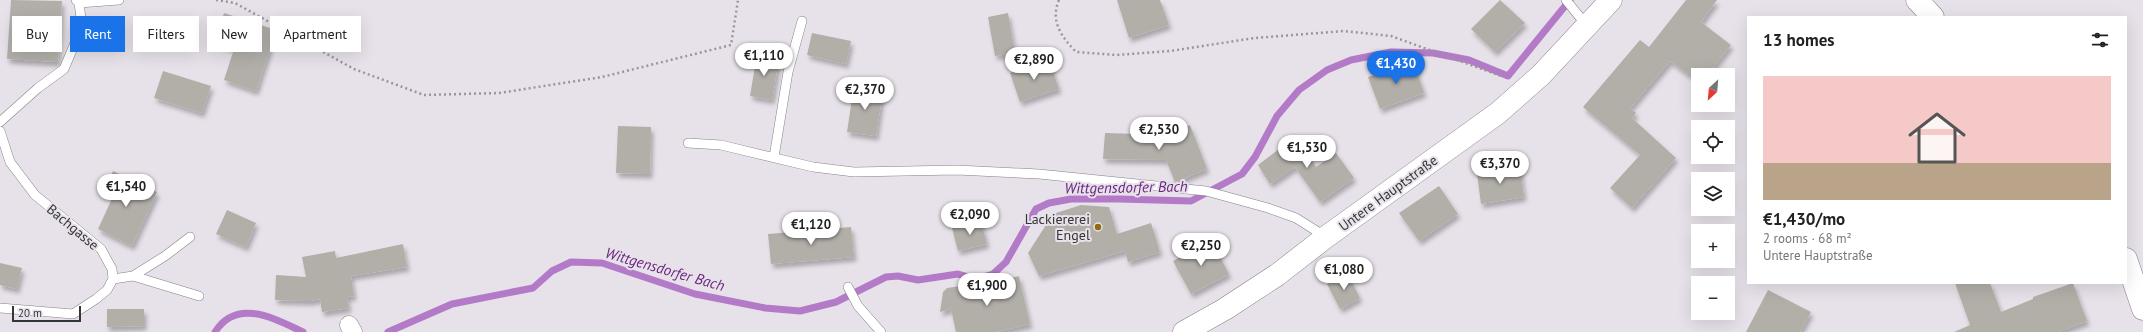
<!DOCTYPE html>
<html lang="en">
<head>
<meta charset="utf-8">
<style>
  :root { --surface:#fff; --page:#f2f2f2; --text:#222; --muted:#767676; --accent:#1a73e8 }
  body { margin:0; font-family:"PT Sans",sans-serif; background:var(--page); color:var(--text); height:100vh; display:flex; flex-direction:column; font-size:15px; white-space:nowrap }
  * { box-sizing:border-box; margin:0 }
  p { font-size:13px; color:var(--muted) }
  .icon { flex:none; width:22px; height:22px; fill:none; stroke:currentColor; stroke-width:2; stroke-linecap:round; stroke-linejoin:round }
  .map { position:relative; flex:1; overflow:hidden }
  .sheet { position:absolute; left:1747px; top:16px; width:380px; height:268px; display:flex; flex-direction:column; background:var(--surface); border-radius:0px; box-shadow:0 4px 16px #0002 }
  .sheet>* { flex:none }
  .guide { position:absolute; left:12px; top:16px; width:380px; height:36px; display:flex; gap:8px }
  .needle { width:26px; rotate:206deg }
  .fabs { position:absolute; left:1691px; top:68px; display:grid; gap:8px }
  .fabs a { display:grid; place-items:center; width:44px; height:44px; border-radius:0px; background:var(--surface); box-shadow:0 4px 16px #0002; font-size:20px }
  .scale { position:absolute; left:12px; bottom:10px; width:69px; box-sizing:border-box; padding-left:4px; border:2px solid #353436; border-top:0; font-size:11px; line-height:14px; white-space:nowrap; color:#353436; -webkit-text-stroke:3px #e7e2e9; paint-order:stroke }
  .price { position:absolute; translate:-50% -34px; padding:0 9px; border-radius:14px; background:#fff; color:#222; font-size:13px; line-height:26px; filter:drop-shadow(0 1px 2px #0008) }
  .price::after { content:''; position:absolute; left:50%; top:24px; width:12px; height:9px; margin-left:-6px; background:inherit; clip-path:polygon(0 0,100% 0,50% 100%) }
  .price.selected { background:var(--accent); color:#fff }
  ul { padding:0; list-style:none }
  li { display:grid; align-content:center; gap:8px; height:212px; padding:0 16px }
  li span { display:grid; place-items:center; height:124px; border-radius:0px; color:#555 }
  li>.icon { margin-inline-start:auto }
  span .icon { width:72px; height:72px; fill:#fffc; stroke-width:1 }
  li b { font-size:17px }
  h2 { display:flex; justify-content:space-between; align-items:center; height:48px; padding:0 16px; font-size:17px }
  .pill { padding:0 14px; border-radius:0px; background:var(--surface); box-shadow:0 4px 16px #0002; font-size:14px; line-height:36px }
  .pill.selected { background:var(--accent); color:#fff }
  .map>svg:first-child { display:block }
  .lines { fill:none; stroke-linecap:round; stroke-linejoin:round }
  .stream { stroke:#b37bc7; stroke-width:7 }
  .building { fill:#b2afa9; filter:url(#shadow) }
  .lane-casing { stroke:#858187; stroke-width:10 }
  .street-casing { stroke:#858187; stroke-width:19 }
  .secondary-casing { stroke:#858187; stroke-width:23 }
  .path { stroke:#99969b; stroke-width:2.5; stroke-dasharray:2 3; stroke-linecap:butt }
  .lane { stroke:#fff; stroke-width:9 }
  .street { stroke:#fff; stroke-width:18 }
  .secondary { stroke:#fff; stroke-width:22 }
  .poi-dot { fill:#8f6c11; stroke:#e7e2e9; stroke-width:1.5 }
  .labels { text-anchor:middle; dominant-baseline:central; stroke-width:4; stroke-linejoin:round; paint-order:stroke }
  .street-label { font-size:14px; fill:#353436; stroke:#e7e2e9 }
  .poi-label { font-size:14px; fill:#353436; stroke:#e7e2e9; text-anchor:end }
  .water-label { font-size:15px; font-style:italic; fill:#6a2580; stroke:#e7e2e9 }
</style>
</head>
<body>
<div class="map">
<svg width="2143" height="332" viewBox="0 0 2143 332">
  <defs>
    <filter id="shadow"><feDropShadow dx="2.5" dy="4.5" stdDeviation="2" flood-color="#0004"/></filter>
  </defs>
  <rect width="100%" height="100%" fill="#e7e2e9"/>
  <g class="lines">
    <path class="stream" d="M215 332C237 297 275 319 303 332
      M388 332 452 304 533 288 552 271 571 262 602 263 695 294 765 308 800 311 836 302 886 277 898 276 918 280 958 274 976 279 993 274 1006 262 1036 209 1049 203 1071 199H1119L1191 201 1242 174 1255 157 1277 116 1299 90 1327 70 1351 60 1391 52 1433 53 1469 60 1508 76 1570 0"/>
  </g>
  <path class="building" d="M11 0 62 1 58 62 7 59Z
    M1117 0H1160L1169 25 1129 38Z
    M1500 0 1525 23 1495 52 1471 29Z
    M1686 0H1717L1701 22 1731 45 1707 75H1689L1670 61 1630 108 1636 113 1632 118 1676 158 1632 208 1610 188 1640 155 1583 107 1640 40 1649 47Z
    M224 13 276 30 256 91 224 80 234 49 214 42Z
    M1008 13 1015 53 995 56 988 17Z
    M812 33 851 41 846 64 807 55Z
    M757 54 779 58 772 100 750 96Z
    M1049 60 1059 89 1020 102 1010 73Z
    M1413 61 1424 93 1380 109 1368 77Z
    M163 71 211 86 202 113 154 98Z
    M854 86 883 90 876 136 847 132Z
    M1190 125 1207 169 1175 182 1166 160 1103 159 1105 133 1139 134V144Z
    M618 126 651 127 650 174 616 173Z
    M1296 136 1316 167 1336 153 1354 178 1320 202 1295 167 1270 184 1258 165Z
    M1520 166 1524 197 1481 204 1477 173Z
    M113 171 157 192 132 246 98 229 115 192 106 188Z
    M1439 186 1458 214 1419 241 1399 213Z
    M1081 205 1109 207 1117 234 1151 223 1160 252 1128 262 1125 251 1039 276 1028 253 1053 214Z
    M227 210 256 223 246 247 216 234Z
    M981 221 987 244 958 251 952 228Z
    M851 227 854 257 771 264 768 234Z
    M1211 240 1229 274 1191 294 1173 261Z
    M403 244 407 267 351 276 354 296 347 297 349 308 322 312 320 299 310 301 275 300 276 275 306 277 302 257 335 251 336 258Z
    M0 263 22 268 17 289 0 285Z
    M1347 273 1360 298 1340 309 1327 284Z
    M1019 276 1030 324 996 332H956L951 309 940 312 943 292 947 288 961 286 962 289Z
    M1955 283H1990L2001 312 2033 299V297L2073 283 2087 321 2058 332H1954L1970 325Z
    M1768 290 1811 312 1800 332H1746Z
    M107 309H144V326L107 327Z"/>
  <g class="lines">
    <g class="lane-casing">
      <path id="lane" d="M1566 0 1587 26
        M79 3 119 0
        M0 122 38 88 64 69 75 43 81 18 79 3 76 0
        M0 131 10 162 35 195 101 249 112 269 113 279 107 290 96 299 73 314 0 308
        M688 143 721 145 813 167 854 172 957 170 1039 174 1206 191 1268 208 1296 218 1326 237
        M774 157 788 72 802 21
        M133 276 199 296
        M113 279 133 276 165 256 190 237
        M848 287 858 306 881 332"/>
    </g>
    <g class="street-casing">
      <path id="street" d="M349 325 353 332"/>
    </g>
    <g class="secondary-casing">
      <path id="secondary" d="M1917 0 1933 17
        M2126 259 2143 309
        M1184 332 1225 309 1277 275 1326 237 1498 113 1541 75 1611 0"/>
    </g>
    <path class="path" d="M216 0 235 3 354 69 424 95 499 93 602 77 731 45 738 0
      M1059 0C1050 21 1061 36 1076 52L1117 55 1170 51 1255 38 1344 31 1391 36 1504 77"/>
    <use href="#lane" class="lane"/>
    <use href="#street" class="street"/>
    <use href="#secondary" class="secondary"/>
  </g>
  <circle class="poi-dot" cx="1098" cy="227" r="4"/>
  <g class="labels">
    <g class="street-label">
      <text transform="translate(1388 193) rotate(-36)">Untere Hauptstraße</text>
      <text transform="translate(73 227) rotate(40)">Bachgasse</text>
    </g>
    <g class="poi-label">
      <text x="1090" y="219">Lackiererei<tspan x="1090" dy="16">Engel</tspan></text>
    </g>
    <g class="water-label">
      <text transform="translate(1126 187) rotate(-1)">Wittgensdorfer Bach</text>
      <text transform="translate(665 269) rotate(16)">Wittgensdorfer Bach</text>
    </g>
  </g>
</svg>
<div class="fabs">
<a><svg class="needle" viewBox="-14 -14 28 28"><path d="M0-13l5 13h-10z" fill="#e53935"/><path d="M0 13l5-13h-10z" fill="#767676"/></svg></a>
<a><svg class="icon" aria-label="locate" viewBox="0 0 24 24"><circle cx="12" cy="12" r="6"/><path d="M12 2v4M12 18v4M2 12h4M18 12h4"/></svg></a>
<a><svg class="icon" aria-label="layers" viewBox="0 0 24 24"><path d="M12 4l9 5-9 5-9-5zM3 14l9 5 9-5"/></svg></a>
<a>+</a>
<a>−</a>
</div>
<div class="scale">20 m</div>
<b class="price" style="left:764px;top:77px">€1,110</b>
<b class="price" style="left:1034px;top:81px">€2,890</b>
<b class="price selected" style="left:1396px;top:85px">€1,430</b>
<b class="price" style="left:865px;top:111px">€2,370</b>
<b class="price" style="left:1159px;top:151px">€2,530</b>
<b class="price" style="left:1307px;top:169px">€1,530</b>
<b class="price" style="left:1500px;top:185px">€3,370</b>
<b class="price" style="left:126px;top:208px">€1,540</b>
<b class="price" style="left:970px;top:236px">€2,090</b>
<b class="price" style="left:811px;top:246px">€1,120</b>
<b class="price" style="left:1201px;top:267px">€2,250</b>
<b class="price" style="left:1344px;top:291px">€1,080</b>
<b class="price" style="left:987px;top:307px">€1,900</b>
<div class="guide">
<a class="pill">Buy</a>
<a class="pill selected">Rent</a>
<a class="pill">Filters</a>
<a class="pill">New</a>
<a class="pill">Apartment</a>
</div>
<section class="sheet">
<h2>13 homes<svg class="icon" aria-label="filters" viewBox="0 0 24 24"><path d="M4 7h16M4 17h16"/><circle cx="9" cy="7" r="2"/><circle cx="15" cy="17" r="2"/></svg></h2>
<ul>
<li><span style="background:linear-gradient(#f6c9c9 70%,#b9a48a 0)"><svg class="icon" aria-label="home" viewBox="0 0 24 24"><path d="M3 11l9-7 9 7M6 9v11h12V9"/></svg></span><div><b>€1,430/mo</b><p>2 rooms · 68 m²</p><p>Untere Hauptstraße</p></div></li>
</ul>
</section>
</div>
</body>
</html>
